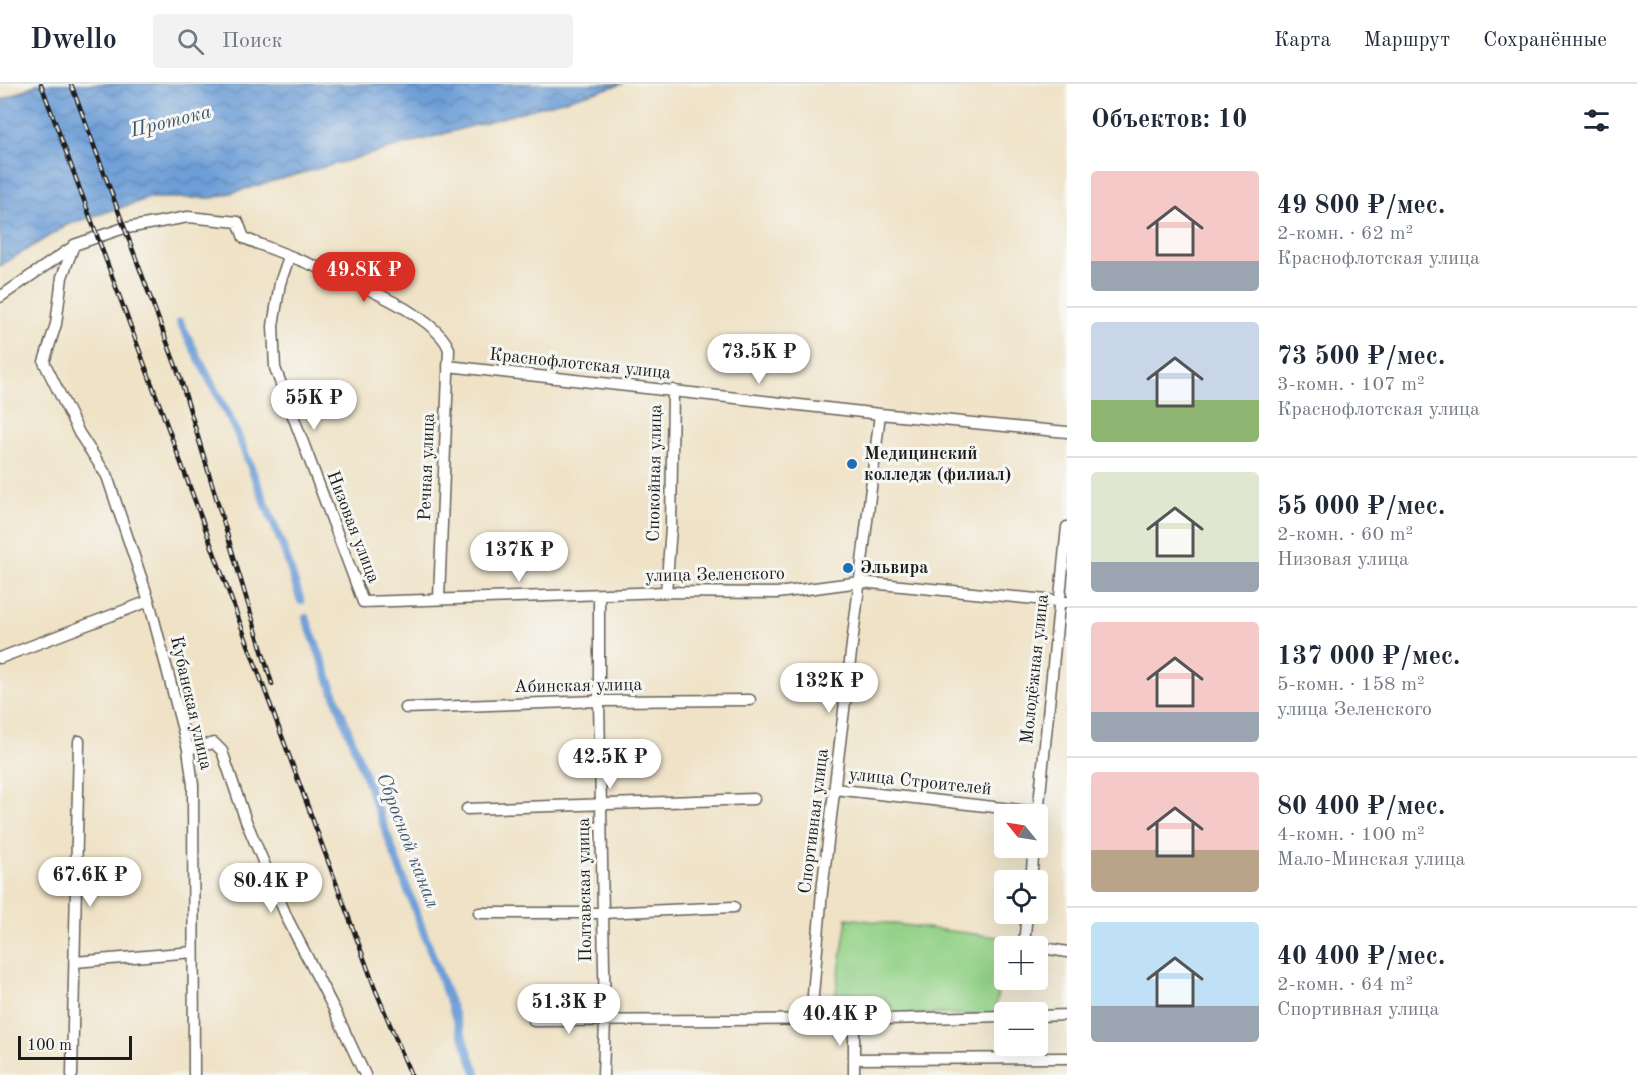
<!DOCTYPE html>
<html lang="ru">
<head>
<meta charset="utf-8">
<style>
  :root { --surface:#fff; --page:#f2f2f3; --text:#1f2937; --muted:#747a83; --line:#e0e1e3; --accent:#d93025 }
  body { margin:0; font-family:"Old Standard TT",serif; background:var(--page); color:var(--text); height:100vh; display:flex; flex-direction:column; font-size:22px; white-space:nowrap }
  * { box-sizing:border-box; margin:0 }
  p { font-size:20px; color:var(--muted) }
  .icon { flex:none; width:33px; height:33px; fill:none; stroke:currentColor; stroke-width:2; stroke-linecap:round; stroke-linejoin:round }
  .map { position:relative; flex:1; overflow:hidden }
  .sheet { display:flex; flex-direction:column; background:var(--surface); width:570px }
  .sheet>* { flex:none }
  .needle { width:39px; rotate:300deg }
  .fabs { position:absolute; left:994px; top:720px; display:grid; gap:12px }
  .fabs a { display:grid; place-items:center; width:54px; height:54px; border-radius:6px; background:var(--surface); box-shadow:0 6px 24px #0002; font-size:30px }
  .scale { position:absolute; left:18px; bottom:15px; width:114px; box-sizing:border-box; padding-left:6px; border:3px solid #1c1c1c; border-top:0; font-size:16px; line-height:21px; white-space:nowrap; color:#1c1c1c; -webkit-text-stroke:4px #f6f6f2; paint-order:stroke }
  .price { position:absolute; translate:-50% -51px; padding:0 14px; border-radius:21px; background:#fff; color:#222; font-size:20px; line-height:39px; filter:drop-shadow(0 2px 3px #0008) }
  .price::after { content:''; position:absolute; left:50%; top:36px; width:18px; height:14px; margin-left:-9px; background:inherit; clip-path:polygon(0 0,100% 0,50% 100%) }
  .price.current { background:var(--accent); color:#fff }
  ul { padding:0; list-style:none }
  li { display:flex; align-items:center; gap:18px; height:150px; padding:0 24px }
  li+li { border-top:2px solid var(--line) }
  li span { display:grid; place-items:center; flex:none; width:168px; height:120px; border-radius:6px; color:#555 }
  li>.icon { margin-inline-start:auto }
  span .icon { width:72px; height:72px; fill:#fffc; stroke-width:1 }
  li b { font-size:26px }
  h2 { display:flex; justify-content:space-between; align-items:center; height:72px; padding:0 24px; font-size:26px }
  header { display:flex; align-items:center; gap:36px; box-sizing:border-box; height:84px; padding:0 30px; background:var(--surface); border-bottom:2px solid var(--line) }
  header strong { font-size:28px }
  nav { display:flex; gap:33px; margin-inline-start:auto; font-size:21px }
  .search { width:420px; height:54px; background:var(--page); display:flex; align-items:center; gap:15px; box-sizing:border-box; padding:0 21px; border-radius:6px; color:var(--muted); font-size:22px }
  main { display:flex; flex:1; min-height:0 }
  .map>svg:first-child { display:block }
  .green { fill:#93d187; stroke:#587652; stroke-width:1.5 }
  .water { fill:url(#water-waves); stroke:#445d7a; stroke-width:1.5 }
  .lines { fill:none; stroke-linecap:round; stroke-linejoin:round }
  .canal { stroke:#6d9ed7; stroke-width:8 }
  .minor-casing { stroke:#666158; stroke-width:13 }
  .minor { stroke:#fff; stroke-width:10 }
  .rail-casing { stroke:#1c1c1c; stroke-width:4.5 }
  .rail { stroke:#f6f6f2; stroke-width:2; stroke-dasharray:7; stroke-linecap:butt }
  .poi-dot { fill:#1f6fb2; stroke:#f6f6f2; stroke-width:2 }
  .labels { text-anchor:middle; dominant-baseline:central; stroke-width:6; stroke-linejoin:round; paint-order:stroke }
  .street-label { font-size:18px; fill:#1c1c1c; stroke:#f6f6f2 }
  .poi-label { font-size:18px; font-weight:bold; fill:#1c1c1c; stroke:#f6f6f2; text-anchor:start }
  .water-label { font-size:20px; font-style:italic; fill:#405670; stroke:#f6f6f2 }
</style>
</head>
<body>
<header>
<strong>Dwello</strong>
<div class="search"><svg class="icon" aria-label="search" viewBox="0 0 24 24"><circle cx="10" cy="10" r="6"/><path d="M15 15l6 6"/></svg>Поиск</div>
<nav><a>Карта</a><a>Маршрут</a><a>Сохранённые</a></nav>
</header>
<main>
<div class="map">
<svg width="1067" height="991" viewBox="0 0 1067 991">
  <defs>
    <pattern id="water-waves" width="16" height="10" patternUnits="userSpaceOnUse" patternTransform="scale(1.5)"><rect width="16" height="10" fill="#6d9ed7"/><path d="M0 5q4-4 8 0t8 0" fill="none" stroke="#5980ae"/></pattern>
  </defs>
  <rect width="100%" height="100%" fill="#f6f6f2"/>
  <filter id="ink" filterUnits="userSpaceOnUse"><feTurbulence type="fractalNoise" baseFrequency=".0167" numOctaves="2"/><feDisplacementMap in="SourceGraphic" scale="12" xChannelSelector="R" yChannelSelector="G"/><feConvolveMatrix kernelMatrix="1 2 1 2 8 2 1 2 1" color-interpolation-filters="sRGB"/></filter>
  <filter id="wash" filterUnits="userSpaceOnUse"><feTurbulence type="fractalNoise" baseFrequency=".008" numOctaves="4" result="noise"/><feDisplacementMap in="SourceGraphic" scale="24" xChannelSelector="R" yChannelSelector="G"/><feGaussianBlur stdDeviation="1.35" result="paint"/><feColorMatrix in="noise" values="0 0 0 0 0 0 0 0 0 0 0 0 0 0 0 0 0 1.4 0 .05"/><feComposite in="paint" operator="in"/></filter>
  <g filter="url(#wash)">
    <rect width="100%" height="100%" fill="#efe2c6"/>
    <path class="green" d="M847 834 1005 854 995 931 833 929Z"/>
    <path class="water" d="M37 0H623L213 114H150L67 141 0 182V17Z"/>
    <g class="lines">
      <path class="canal" d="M180 238 237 349 283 463 301 517
        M306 534 477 991"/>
    </g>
  </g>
  <g filter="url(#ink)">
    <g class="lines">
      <g class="minor-casing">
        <path id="minor" d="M289 173 280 199 273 242 275 284 363 518 666 508 777 509 860 498 1067 518
          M0 213 74 162
          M448 282 880 330 1067 348
          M666 508 671 444 673 306
          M599 511V617L605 936 603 991
          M0 574 149 517
          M406 624 599 617 750 616
          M188 665 214 659 222 667 246 737 288 836 334 925 365 991
          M834 705 1038 728
          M467 725 754 715
          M1038 730 1067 443
          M1031 796 1034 764
          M479 829H602L734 823
          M1027 830 1024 860 1036 862
          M1038 863 1067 868
          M75 878 193 868
          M1038 932 1067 931
          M811 934 822 807 880 330
          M854 935V991
          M534 937 885 935 1005 932
          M854 975 1067 974
          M72 991 79 657
          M194 991 193 701 188 665 149 517 107 392 79 349 44 278 56 240 62 193 74 161 121 145 188 133 238 138 244 154C289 173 433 221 449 265L439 514"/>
      </g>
      <use href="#minor" class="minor"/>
      <g class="rail-casing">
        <path id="rail" d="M41 0 376 907 411 991
          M71 0 180 293 272 600"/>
      </g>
      <use href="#rail" class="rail"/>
    </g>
  </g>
  <g class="poi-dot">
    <circle cx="852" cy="380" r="6"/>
    <circle cx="848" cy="484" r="6"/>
  </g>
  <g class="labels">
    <g class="street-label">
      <text transform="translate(580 280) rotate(6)">Краснофлотская улица</text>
      <text transform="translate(427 383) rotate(-88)">Речная улица</text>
      <text transform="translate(655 389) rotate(-89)">Спокойная улица</text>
      <text transform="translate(353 443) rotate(69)">Низовая улица</text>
      <text transform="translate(715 491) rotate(-1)">улица Зеленского</text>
      <text transform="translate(1035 585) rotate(-84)">Молодёжная улица</text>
      <text transform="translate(578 602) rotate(-1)">Абинская улица</text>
      <text transform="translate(191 619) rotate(77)">Кубанская улица</text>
      <text transform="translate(920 698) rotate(6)">улица Строителей</text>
      <text transform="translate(814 737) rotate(-83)">Спортивная улица</text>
      <text transform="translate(585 806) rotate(-91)">Полтавская улица</text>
    </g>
    <g class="poi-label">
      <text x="864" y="370">Медицинский<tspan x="864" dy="21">колледж (филиал)</tspan></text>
      <text x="860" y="484">Эльвира</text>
    </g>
    <g class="water-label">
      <text transform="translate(171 38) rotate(-14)">Протока</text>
      <text transform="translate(407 757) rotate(69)">Сбросной канал</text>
    </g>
  </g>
</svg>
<div class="fabs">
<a><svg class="needle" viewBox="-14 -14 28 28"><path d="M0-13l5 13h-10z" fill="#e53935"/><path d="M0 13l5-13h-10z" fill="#747a83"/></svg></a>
<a><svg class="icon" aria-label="locate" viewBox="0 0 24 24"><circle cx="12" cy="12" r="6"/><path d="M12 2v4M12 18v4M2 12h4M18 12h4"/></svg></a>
<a>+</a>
<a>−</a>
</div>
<div class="scale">100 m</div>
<b class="price current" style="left:364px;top:219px">49.8K ₽</b>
<b class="price" style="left:759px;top:301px">73.5K ₽</b>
<b class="price" style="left:314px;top:347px">55K ₽</b>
<b class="price" style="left:519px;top:499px">137K ₽</b>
<b class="price" style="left:829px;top:630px">132K ₽</b>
<b class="price" style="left:610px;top:706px">42.5K ₽</b>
<b class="price" style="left:90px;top:824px">67.6K ₽</b>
<b class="price" style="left:271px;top:830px">80.4K ₽</b>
<b class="price" style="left:569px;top:951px">51.3K ₽</b>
<b class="price" style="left:840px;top:963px">40.4K ₽</b>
</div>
<section class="sheet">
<h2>Объектов: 10<svg class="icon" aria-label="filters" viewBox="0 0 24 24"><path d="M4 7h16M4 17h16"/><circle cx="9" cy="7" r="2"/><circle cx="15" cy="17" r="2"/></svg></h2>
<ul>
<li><span style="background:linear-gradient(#f6c9c9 75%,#9aa5b1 0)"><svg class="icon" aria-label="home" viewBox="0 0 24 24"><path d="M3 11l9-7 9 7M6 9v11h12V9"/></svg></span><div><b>49 800 ₽/мес.</b><p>2-комн. · 62 m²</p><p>Краснофлотская улица</p></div></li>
<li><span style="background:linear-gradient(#c9d6e8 65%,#8fb573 0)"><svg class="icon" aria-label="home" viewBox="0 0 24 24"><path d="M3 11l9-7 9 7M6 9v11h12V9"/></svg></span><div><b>73 500 ₽/мес.</b><p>3-комн. · 107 m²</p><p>Краснофлотская улица</p></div></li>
<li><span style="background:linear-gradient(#dfe7d0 75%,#9aa5b1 0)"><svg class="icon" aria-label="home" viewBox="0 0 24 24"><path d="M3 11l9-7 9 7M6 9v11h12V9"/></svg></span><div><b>55 000 ₽/мес.</b><p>2-комн. · 60 m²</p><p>Низовая улица</p></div></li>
<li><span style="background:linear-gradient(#f6c9c9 75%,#9aa5b1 0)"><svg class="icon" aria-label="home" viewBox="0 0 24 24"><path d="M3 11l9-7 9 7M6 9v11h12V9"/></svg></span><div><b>137 000 ₽/мес.</b><p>5-комн. · 158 m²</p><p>улица Зеленского</p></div></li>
<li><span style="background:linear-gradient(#f6c9c9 65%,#b9a48a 0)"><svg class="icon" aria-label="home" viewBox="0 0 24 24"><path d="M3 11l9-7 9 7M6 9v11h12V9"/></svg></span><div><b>80 400 ₽/мес.</b><p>4-комн. · 100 m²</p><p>Мало-Минская улица</p></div></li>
<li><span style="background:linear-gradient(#bfe0f5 70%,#9aa5b1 0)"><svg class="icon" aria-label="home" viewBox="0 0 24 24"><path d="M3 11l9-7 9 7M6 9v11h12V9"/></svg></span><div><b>40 400 ₽/мес.</b><p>2-комн. · 64 m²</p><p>Спортивная улица</p></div></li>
</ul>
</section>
</main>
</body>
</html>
